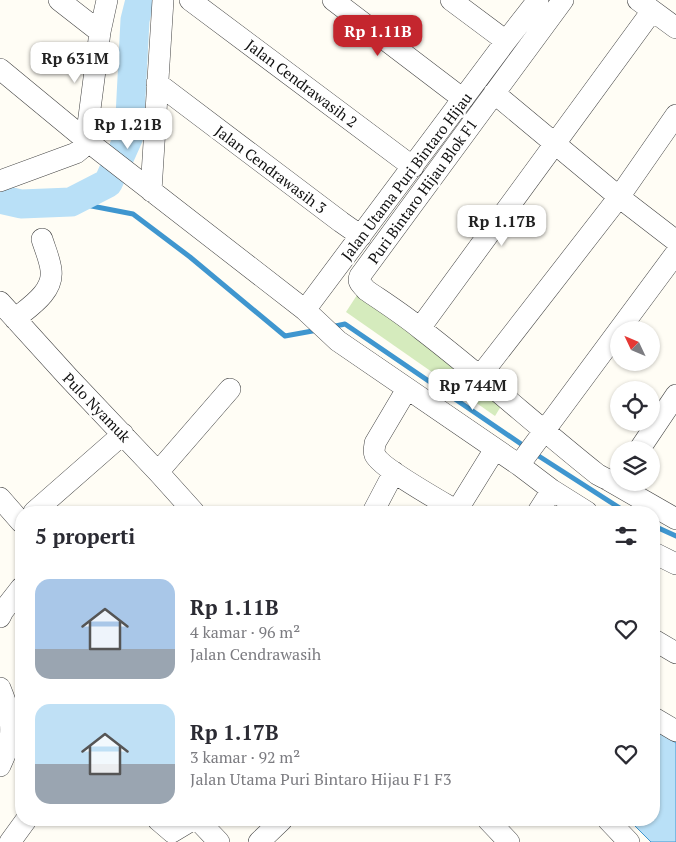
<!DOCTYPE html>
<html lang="id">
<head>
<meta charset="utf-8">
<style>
  :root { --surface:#fff; --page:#f7f7f7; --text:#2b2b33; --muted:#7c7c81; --accent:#c4262e }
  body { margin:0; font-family:"PT Serif",serif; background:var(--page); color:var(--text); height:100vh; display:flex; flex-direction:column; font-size:19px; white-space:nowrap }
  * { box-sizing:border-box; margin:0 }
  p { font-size:16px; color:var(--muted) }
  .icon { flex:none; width:28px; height:28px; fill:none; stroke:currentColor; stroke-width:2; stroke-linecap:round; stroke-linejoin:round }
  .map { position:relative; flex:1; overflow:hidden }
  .drawer { position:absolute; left:15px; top:506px; width:645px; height:320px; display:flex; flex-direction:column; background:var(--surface); border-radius:20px; box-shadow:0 1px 4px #0004 }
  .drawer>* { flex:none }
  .needle { width:32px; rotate:314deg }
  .fabs { position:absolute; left:610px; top:321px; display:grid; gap:10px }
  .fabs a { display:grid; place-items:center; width:50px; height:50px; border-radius:50%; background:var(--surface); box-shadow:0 1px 4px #0004; font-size:25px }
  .price { position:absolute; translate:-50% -42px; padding:0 11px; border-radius:10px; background:#fff; color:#222; font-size:16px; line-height:32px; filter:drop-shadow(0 1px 2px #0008) }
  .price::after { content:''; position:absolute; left:50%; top:30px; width:15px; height:11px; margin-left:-8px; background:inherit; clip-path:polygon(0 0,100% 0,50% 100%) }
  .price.current { background:var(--accent); color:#fff }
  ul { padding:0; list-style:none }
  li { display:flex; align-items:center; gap:15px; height:125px; padding:0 20px }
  li span { display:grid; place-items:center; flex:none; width:140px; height:100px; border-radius:15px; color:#555 }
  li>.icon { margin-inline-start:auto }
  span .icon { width:60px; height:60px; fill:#fffc; stroke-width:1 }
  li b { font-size:21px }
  h2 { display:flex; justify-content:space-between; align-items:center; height:60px; padding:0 20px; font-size:21px }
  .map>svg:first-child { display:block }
  .green { fill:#d5ebbd }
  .water { fill:#b9e0f7; stroke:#3f96cf }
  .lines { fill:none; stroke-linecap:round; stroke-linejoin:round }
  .stream { stroke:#3f96cf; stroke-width:5 }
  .river { stroke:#b9e0f7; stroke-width:29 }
  .minor-casing { stroke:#444; stroke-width:22 }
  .minor { stroke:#fff; stroke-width:21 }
  .labels { text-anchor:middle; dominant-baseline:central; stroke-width:5; stroke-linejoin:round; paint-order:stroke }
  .street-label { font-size:15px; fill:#111; stroke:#fff }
</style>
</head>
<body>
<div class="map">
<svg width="676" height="842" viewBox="0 0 676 842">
  <rect width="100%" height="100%" fill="#fffdf5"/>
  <path class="green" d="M359 292 503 403 495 416 346 312Z"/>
  <path class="water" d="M654 728 676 743V842H651L629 820H654Z"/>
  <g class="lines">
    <path class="stream" d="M71 202 133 214 190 257 285 336 318 330
      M331 327 345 324 527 448
      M534 453 626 512
      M654 526 676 536"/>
    <path class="river" d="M0 199 21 204 71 202 108 183 129 136 135 20 140 0"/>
    <g class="minor-casing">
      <path id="minor" d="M59 0 100 32
        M190 0 413 167
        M333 0 463 99
        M451 0 506 41
        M563 0 360 276C357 283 362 284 366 290 385 303 404 315 422 330 482 376 538 427 597 474 604 478 611 483 619 477
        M638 0 676 28
        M0 69 86 140 305 310 338 341 519 465 552 490 587 512
        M157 83 341 222 361 236
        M494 93 619 197 676 241
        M0 181 76 153 81 149 86 140 100 32 107 0
        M151 191 163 0
        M0 302 68 377 158 472 194 512
        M305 310 506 41 538 0
        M15 319C29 307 54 292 51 270 50 260 45 249 42 239
        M420 328 652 11
        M480 376 619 197 676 115
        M407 389 375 443C375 447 373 450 375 455 381 468 442 502 457 511
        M639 450 676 395
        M519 465 676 253
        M158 472 230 389
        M608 480 676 519
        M0 498 21 522
        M34 512 123 434
        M373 512 394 472
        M456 512 495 449
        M538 512 552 490
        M654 553 676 564
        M0 617 3 611 21 588
        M654 640 676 653
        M0 688C7 705 14 724 9 743 7 751 3 759 0 766
        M654 718 676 731
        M158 820 172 832 192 820
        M198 820 219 842
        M488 820 509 842
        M608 820 629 842
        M10 842 26 820
        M259 842 282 820"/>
    </g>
    <use href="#minor" class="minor"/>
  </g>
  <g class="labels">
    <g class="street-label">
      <text transform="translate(302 83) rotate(37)">Jalan Cendrawasih 2</text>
      <text transform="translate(271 169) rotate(37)">Jalan Cendrawasih 3</text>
      <text transform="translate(406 176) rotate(-53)">Jalan Utama Puri Bintaro Hijau</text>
      <text transform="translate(422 191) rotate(-54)">Puri Bintaro Hijau Blok F1</text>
      <text transform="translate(97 407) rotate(46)">Pulo Nyamuk</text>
    </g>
  </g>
</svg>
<div class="fabs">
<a><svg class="needle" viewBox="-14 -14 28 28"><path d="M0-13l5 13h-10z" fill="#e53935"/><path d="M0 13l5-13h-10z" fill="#7c7c81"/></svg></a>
<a><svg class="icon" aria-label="locate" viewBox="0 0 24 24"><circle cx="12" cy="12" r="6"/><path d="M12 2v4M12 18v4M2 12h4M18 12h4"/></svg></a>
<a><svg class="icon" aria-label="layers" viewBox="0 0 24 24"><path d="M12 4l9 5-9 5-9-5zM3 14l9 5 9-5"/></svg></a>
</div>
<b class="price current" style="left:378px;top:57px">Rp 1.11B</b>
<b class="price" style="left:75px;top:84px">Rp 631M</b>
<b class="price" style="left:128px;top:150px">Rp 1.21B</b>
<b class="price" style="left:502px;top:247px">Rp 1.17B</b>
<b class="price" style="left:473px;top:411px">Rp 744M</b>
<section class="drawer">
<h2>5 properti<svg class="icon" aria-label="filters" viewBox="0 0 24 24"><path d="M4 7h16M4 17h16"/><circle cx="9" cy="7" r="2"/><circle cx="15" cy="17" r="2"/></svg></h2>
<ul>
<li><span style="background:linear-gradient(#a9c7e8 70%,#9aa5b1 0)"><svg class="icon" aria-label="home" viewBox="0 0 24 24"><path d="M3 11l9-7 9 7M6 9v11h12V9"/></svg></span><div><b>Rp 1.11B</b><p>4 kamar · 96 m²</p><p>Jalan Cendrawasih</p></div><svg class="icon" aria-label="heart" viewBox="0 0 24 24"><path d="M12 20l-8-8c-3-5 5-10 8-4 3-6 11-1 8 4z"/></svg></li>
<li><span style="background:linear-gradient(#bfe0f5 60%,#9aa5b1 0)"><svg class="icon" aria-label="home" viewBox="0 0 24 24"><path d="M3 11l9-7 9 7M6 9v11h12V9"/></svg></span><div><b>Rp 1.17B</b><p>3 kamar · 92 m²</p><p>Jalan Utama Puri Bintaro Hijau F1 F3</p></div><svg class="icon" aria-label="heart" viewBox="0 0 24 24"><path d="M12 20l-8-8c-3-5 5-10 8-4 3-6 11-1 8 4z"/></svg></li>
</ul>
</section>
</div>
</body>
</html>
